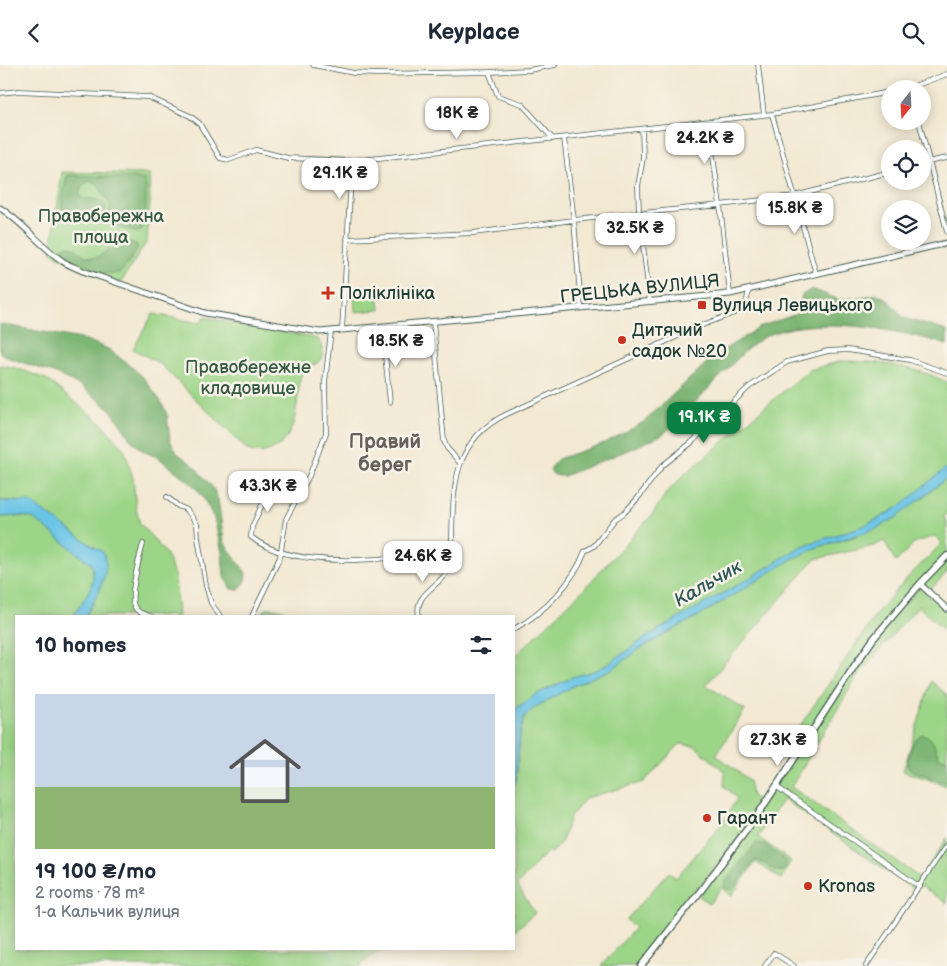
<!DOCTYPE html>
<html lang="en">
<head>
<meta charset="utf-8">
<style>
  :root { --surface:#fff; --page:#f2f2f3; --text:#1f2937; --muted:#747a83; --line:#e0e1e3; --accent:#0b8043 }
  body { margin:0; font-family:"Balsamiq Sans",sans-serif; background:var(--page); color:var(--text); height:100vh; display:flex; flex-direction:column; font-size:19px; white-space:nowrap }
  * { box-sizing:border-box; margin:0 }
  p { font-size:16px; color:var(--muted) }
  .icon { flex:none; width:28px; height:28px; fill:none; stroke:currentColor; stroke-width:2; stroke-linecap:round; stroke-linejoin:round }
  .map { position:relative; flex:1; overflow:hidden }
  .details { position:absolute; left:15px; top:550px; width:500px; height:335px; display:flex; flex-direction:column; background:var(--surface); border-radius:0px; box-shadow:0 2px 12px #0003 }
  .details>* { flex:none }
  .needle { width:32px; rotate:198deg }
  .tools { position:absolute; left:881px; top:15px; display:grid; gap:10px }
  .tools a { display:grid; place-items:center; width:50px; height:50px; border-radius:50%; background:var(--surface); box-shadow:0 2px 12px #0003; font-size:25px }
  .price { position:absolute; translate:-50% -42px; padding:0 11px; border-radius:10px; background:#fff; color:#222; font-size:16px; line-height:32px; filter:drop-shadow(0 1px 2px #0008) }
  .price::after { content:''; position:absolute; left:50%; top:30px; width:15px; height:11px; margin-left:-8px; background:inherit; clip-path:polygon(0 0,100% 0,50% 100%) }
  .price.on { background:var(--accent); color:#fff }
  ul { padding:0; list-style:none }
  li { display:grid; align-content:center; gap:10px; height:265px; padding:0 20px }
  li+li { border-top:1px solid var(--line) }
  li span { display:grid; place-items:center; height:155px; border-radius:0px; color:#555 }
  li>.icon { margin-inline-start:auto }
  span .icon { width:90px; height:90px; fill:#fffc; stroke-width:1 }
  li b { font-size:21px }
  h2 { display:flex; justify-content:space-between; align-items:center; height:60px; padding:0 20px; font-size:21px }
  header { display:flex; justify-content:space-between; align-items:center; height:65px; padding:0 20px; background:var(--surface); font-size:22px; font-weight:700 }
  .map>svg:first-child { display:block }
  .green { fill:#9dd588; stroke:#5e895e; fill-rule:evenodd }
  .forest { fill:#7eb674; stroke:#4e7a54 }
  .water { fill:#69c4e6; stroke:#44808d }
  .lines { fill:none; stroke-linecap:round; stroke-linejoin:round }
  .stream { stroke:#69c4e6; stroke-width:1 }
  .minor-casing { stroke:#3f574c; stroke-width:5.5 }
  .tertiary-casing { stroke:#3f574c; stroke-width:7 }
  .secondary-casing { stroke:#3f574c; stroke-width:8 }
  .minor { stroke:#fff; stroke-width:4 }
  .tertiary { stroke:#fff; stroke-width:5 }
  .secondary { stroke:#fff; stroke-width:5.5 }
  .poi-dot { fill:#c8321e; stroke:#f7f3e8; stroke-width:2 }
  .labels { text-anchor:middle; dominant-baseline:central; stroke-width:5; stroke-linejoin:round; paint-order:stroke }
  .park-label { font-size:18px; fill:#385b45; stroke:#f7f3e8 }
  .street-label { font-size:18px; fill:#1f3d34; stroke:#f7f3e8 }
  .poi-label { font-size:18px; fill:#1f3d34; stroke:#f7f3e8; text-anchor:start }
  .water-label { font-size:19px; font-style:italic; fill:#2e5858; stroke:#f7f3e8 }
  .quarter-label { font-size:20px; font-weight:bold; fill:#66615a; stroke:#f7f3e8 }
</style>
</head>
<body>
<header><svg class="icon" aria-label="back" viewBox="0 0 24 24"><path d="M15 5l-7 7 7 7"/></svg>Keyplace<svg class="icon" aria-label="search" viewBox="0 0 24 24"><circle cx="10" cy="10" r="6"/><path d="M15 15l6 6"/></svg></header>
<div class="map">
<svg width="947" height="901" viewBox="0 0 947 901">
  <rect width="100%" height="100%" fill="#f7f3e8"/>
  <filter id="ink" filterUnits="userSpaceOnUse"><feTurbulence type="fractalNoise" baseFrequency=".02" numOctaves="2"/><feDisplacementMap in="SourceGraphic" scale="10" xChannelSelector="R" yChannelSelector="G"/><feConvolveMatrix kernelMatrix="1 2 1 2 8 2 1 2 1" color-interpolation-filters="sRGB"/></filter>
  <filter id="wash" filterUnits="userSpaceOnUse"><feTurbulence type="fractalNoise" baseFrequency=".0096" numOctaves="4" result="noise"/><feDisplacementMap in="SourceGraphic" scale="20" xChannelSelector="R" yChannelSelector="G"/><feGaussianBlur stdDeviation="1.12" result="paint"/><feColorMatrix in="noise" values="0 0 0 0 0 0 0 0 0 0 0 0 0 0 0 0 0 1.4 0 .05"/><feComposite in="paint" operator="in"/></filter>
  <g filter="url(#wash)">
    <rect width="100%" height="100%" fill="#f3e9d3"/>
    <path class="green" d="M62 107 149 109 150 137 147 176 120 219 83 205 51 187Z
      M378 226 380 245 355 247 354 229Z
      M153 249 201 258 204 252 318 274C322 280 326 292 317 298 312 301 306 301 302 308 299 315 299 323 298 331 296 350 293 375 273 384 264 388 257 389 247 385L160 299 133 284Z
      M842 296C879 296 913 301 947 317V402L945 404 899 442 878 454 864 461 802 481 755 510 651 569 608 599 597 605 573 612 537 629 518 642 514 648V592L583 525 652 450 667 427 686 408 809 305Z
      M0 300 16 303 46 314 101 358 124 384 133 413 136 444 140 458 166 489 175 512 178 551H86L95 533 104 511 103 487 14 436H0Z
      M947 412V449L944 452 947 456V488L893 546 801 681 791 674 879 545 910 510 942 478 935 471 914 478 896 497 884 476 874 481 815 494 706 620 745 645 716 690 749 715 752 731 763 739 638 901H601L635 863 626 855 669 807 676 813 724 756 737 733 724 721 725 707 695 681 680 679 644 717 586 733 570 752 562 776 551 789 548 786 517 820 535 848 514 866V721L516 717 520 669 525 651 537 641 575 620 612 604 643 582 707 546 792 494 818 482 854 472 924 432Z
      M21 451 33 453 91 499C99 517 83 536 73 551H16V884H382L361 899 362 901H0V452Z
      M947 494V507L930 525 923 518Z
      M919 522 947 547V568L918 541 858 610 791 722 920 813 947 773V838L922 822 911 823 783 734 758 772 791 796 781 814 756 797 731 831 721 823 709 839 699 831 875 574ZM764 779 785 795 786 797 783 806C772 808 765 796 755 795L731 825 726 824Z
      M931 616 947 630V695L939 692 934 679 908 703 931 713 947 718V721L903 706Z"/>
    <path class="forest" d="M72 110 122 113 134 112 145 115C147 128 147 154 141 166L136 167 109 160 110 139 97 119 89 116C82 120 78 125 81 133 92 135 110 132 105 149 92 153 73 150 61 143L63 128 67 111Z
      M130 177 136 179 138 182 131 195 120 208C104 211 72 200 61 187L62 183C74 175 79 191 90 192 98 194 101 189 108 186 117 182 120 185 130 177Z
      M812 224 840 235 878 229 887 234 904 253 947 266V280C900 264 808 248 762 273 757 276 752 281 747 284L665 368 638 381 564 411C558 411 554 411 550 406L553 399 558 394 602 379 628 366 645 356 714 291 762 261 797 249 802 230Z
      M0 259 86 275 108 284 128 299 143 312 162 338 167 350 170 375 177 388 193 400 213 423 218 434 224 477 246 508 245 518 238 525 231 524 224 512 222 487 214 453 203 432 192 419 159 393 143 386 131 375 111 345 81 321 54 308 9 293 0 288Z
      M267 543H275L301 551H261L262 547Z
      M922 669C935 672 934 683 939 692L947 695V718L913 706 907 701C907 691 913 673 922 669Z
      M756 778 764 779 785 795 786 800 783 806C772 808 765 796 755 795L734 823 731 825 726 824 724 822 725 817Z"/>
    <path class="water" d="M947 402V412L943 416 897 452 876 464 818 482 792 494 707 546 643 582 612 604 575 620 537 641 525 651 520 669 516 717 514 721V648L518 642 537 629 573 612 597 605 608 599 651 569 755 510 802 481 863 461 878 454 899 442Z
      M0 436 30 437 91 480 103 487C104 490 106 495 106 498 107 514 93 538 86 551H73C83 536 99 517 91 499L33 453 21 451 0 452Z"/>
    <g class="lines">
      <path class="stream" d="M328 884 341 901"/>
    </g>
  </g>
  <g filter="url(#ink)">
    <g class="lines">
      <g class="minor-casing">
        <path id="minor" d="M313 0 354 8 377 9 489 7 529 5 555 0
          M758 0 764 50
          M489 7 498 31 522 39 553 74
          M906 24 947 9
          M0 28 19 26 148 32 190 51 199 58 220 93 229 95 256 85 288 93 352 96 772 49 890 27
          M772 49 816 209
          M919 56 947 167
          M708 57 720 140 730 229
          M642 64 643 93 638 121 639 148 650 237
          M564 73 574 155 581 243
          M922 98 947 93
          M347 174 473 168 574 155 720 140 794 131 890 107
          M433 257 444 376 447 383 460 398
          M382 262 390 337
          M342 265 352 96
          M300 427 269 424 252 462 251 472C295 508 398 493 452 486
          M167 432 178 441 187 445 197 459 198 473 206 521 211 538 220 551
          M143 479C140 490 129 532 134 541 137 548 144 549 150 551
          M252 551 280 492 286 454 309 411 326 368 325 317 331 266
          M419 551C413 526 445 521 450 499 453 490 451 482 452 473 453 420 454 374 507 349L700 261 734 248 746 239 749 225
          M514 564C544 548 573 518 585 486L594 481 615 454 624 448 638 433 662 401 691 378 749 322 787 297 828 286 848 285 910 295 947 308
          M777 722 920 822
          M765 901 774 888 794 901
          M866 901 947 779"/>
      </g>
      <g class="tertiary-casing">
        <path id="tertiary" d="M0 143C24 158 41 182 64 197 70 201 77 203 83 206L205 248 320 267 730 229 947 178
          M920 519 947 544"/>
      </g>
      <g class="secondary-casing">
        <path id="secondary" d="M641 901 702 824 757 751 855 600 874 573 920 519 947 491"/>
      </g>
      <use href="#minor" class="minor"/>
      <use href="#tertiary" class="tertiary"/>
      <use href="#secondary" class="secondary"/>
    </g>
  </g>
  <g class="poi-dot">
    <path d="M325.5 220.5h5v5h5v5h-5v5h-5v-5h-5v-5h5z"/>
    <rect x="697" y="235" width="10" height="10" rx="2.5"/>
    <circle cx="622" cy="275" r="5"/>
    <circle cx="707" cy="753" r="5"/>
    <circle cx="808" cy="821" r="5"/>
  </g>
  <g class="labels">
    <g class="park-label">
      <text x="101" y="151">Правобережна<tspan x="101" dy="21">площа</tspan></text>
      <text x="248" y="302">Правобережне<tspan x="248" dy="21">кладовище</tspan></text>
    </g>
    <g class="street-label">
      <text transform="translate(640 224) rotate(-6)">ГРЕЦЬКА ВУЛИЦЯ</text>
    </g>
    <g class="poi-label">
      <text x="339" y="228">Поліклініка</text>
      <text x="712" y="240">Вулиця Левицького</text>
      <text x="632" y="265">Дитячий<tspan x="632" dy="21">садок №20</tspan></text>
      <text x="717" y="753">Гарант</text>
      <text x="818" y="821">Kronas</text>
    </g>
    <g class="water-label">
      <text transform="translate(708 519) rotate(-30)">Кальчик</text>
    </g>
    <g class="quarter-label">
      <text x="385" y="377">Правий<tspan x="385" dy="23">берег</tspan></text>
    </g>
  </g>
</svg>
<div class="tools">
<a><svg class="needle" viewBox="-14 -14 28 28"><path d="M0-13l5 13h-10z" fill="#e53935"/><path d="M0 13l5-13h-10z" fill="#747a83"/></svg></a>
<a><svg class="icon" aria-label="locate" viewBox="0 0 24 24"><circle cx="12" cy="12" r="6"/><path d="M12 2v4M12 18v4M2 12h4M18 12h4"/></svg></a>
<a><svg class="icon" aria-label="layers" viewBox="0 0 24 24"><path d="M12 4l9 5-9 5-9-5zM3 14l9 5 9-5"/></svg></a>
</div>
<b class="price" style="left:457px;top:75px">18K ₴</b>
<b class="price" style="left:705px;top:100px">24.2K ₴</b>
<b class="price" style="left:340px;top:135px">29.1K ₴</b>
<b class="price" style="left:795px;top:170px">15.8K ₴</b>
<b class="price" style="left:635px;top:190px">32.5K ₴</b>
<b class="price" style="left:396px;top:303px">18.5K ₴</b>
<b class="price on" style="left:704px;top:379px">19.1K ₴</b>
<b class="price" style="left:268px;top:448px">43.3K ₴</b>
<b class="price" style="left:423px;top:518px">24.6K ₴</b>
<b class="price" style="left:778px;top:702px">27.3K ₴</b>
<section class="details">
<h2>10 homes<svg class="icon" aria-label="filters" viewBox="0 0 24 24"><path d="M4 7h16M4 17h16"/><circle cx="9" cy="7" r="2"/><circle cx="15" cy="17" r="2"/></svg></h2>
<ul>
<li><span style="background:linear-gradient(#c9d6e8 60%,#8fb573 0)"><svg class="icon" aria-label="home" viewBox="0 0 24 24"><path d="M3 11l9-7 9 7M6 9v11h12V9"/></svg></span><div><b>19 100 ₴/mo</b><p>2 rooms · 78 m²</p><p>1-а Кальчик вулиця</p></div></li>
</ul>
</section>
</div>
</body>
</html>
